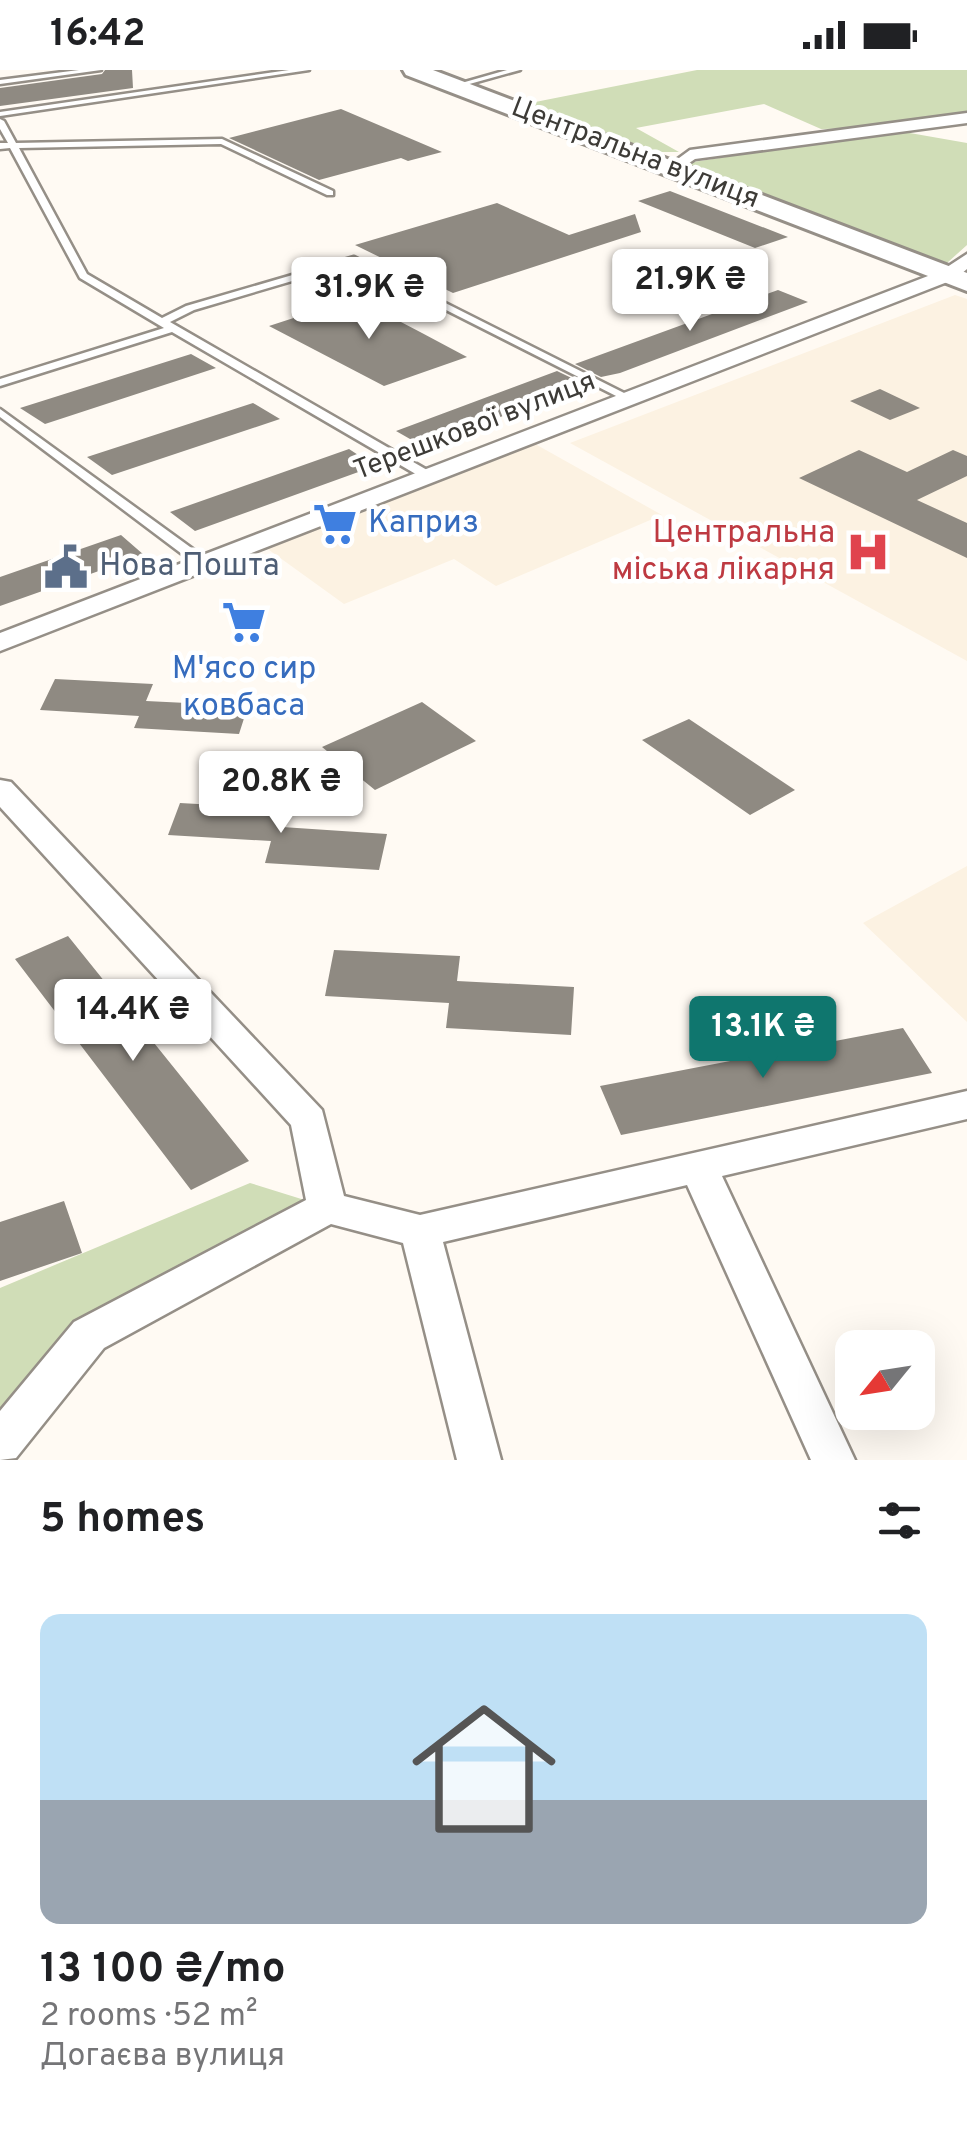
<!DOCTYPE html>
<html lang="en">
<head>
<meta charset="utf-8">
<style>
  :root { --surface:#fff; --page:#f2f2f2; --text:#202124; --muted:#757577; --line:#e0e0e0; --accent:#0f766e }
  body { margin:0; font-family:Overpass,sans-serif; background:var(--page); color:var(--text); height:100vh; display:flex; flex-direction:column; font-size:38px; white-space:nowrap }
  * { box-sizing:border-box; margin:0 }
  p { font-size:32px; color:var(--muted) }
  .icon { flex:none; width:55px; height:55px; fill:none; stroke:currentColor; stroke-width:2; stroke-linecap:round; stroke-linejoin:round }
  .map { position:relative; height:1390px; overflow:hidden }
  .sheet { display:flex; flex-direction:column; background:var(--surface); flex:1 }
  .sheet>* { flex:none }
  .needle { width:65px; rotate:240deg }
  .tools { position:absolute; left:835px; top:1260px; display:grid; gap:20px }
  .tools a { display:grid; place-items:center; width:100px; height:100px; border-radius:20px; background:var(--surface); box-shadow:0 10px 40px #0002; font-size:50px }
  .price { position:absolute; translate:-50% -85px; padding:0 22px; border-radius:10px; background:#fff; color:#222; font-size:32px; line-height:65px; filter:drop-shadow(0 2px 5px #0008) }
  .price::after { content:''; position:absolute; left:50%; top:60px; width:30px; height:22px; margin-left:-15px; background:inherit; clip-path:polygon(0 0,100% 0,50% 100%) }
  .price.current { background:var(--accent); color:#fff }
  ul { padding:0; list-style:none }
  li { display:grid; align-content:center; gap:20px; height:530px; padding:0 40px }
  li+li { border-top:2px solid var(--line) }
  li span { display:grid; place-items:center; height:310px; border-radius:20px; color:#555 }
  li>.icon { margin-inline-start:auto }
  span .icon { width:180px; height:180px; fill:#fffc; stroke-width:1 }
  li b { font-size:42px }
  h2 { display:flex; justify-content:space-between; align-items:center; height:120px; padding:0 40px; font-size:42px }
  .status { display:flex; justify-content:space-between; align-items:center; height:70px; padding:0 50px; background:var(--surface); direction:ltr }
  .status svg { height:28px; fill:currentColor }
  .map>svg:first-child { display:block }
  .built { fill:#fcf2e2 }
  .green { fill:#d0ddb7 }
  .building { fill:#8f8a82 }
  .lines { fill:none; stroke-linecap:round; stroke-linejoin:round }
  .lane-casing { stroke:#958f87; stroke-width:5 }
  .street-casing { stroke:#958f87; stroke-width:5 }
  .secondary-casing { stroke:#958f87; stroke-width:6 }
  .lane { fill:#fff; fill-rule:evenodd }
  .street { fill:#fff; fill-rule:evenodd }
  .secondary { fill:#fff; fill-rule:evenodd }
  .labels { text-anchor:middle; dominant-baseline:central; stroke-width:9; stroke-linejoin:round; paint-order:stroke }
  .far-street-label { font-size:28px; fill:#3d3b37; stroke:#fff }
  .shop-label { font-size:32px; fill:#366cbe; stroke:#fff; text-anchor:start }
  .health-label { font-size:32px; fill:#be3a42; stroke:#fff; text-anchor:end }
  .service-label { font-size:32px; fill:#4e5e75; stroke:#fff; text-anchor:start }
</style>
</head>
<body>
<div class="status"><b>16:42</b><svg viewBox="0 0 49 12"><path d="M0 12V9h3v3zM5 12V6h3v6zM10 12V3h3v9zM15 12V0h3v12zM26 1h20v11H26zM47 4h2v5h-2z"/></svg></div>
<div class="map">
<svg width="967" height="1390" viewBox="0 0 967 1390">
  <rect width="100%" height="100%" fill="#fffaf3"/>
  <path class="built" d="M955 225 967 229V591L570 373Z
    M528 370 662 445 496 516 454 489 344 534 258 472Z
    M967 796V952L863 853Z"/>
  <path class="green" d="M697 0H967V48L887 59 967 73V175L947 193 705 105 687 93 827 71 875 58 821 59 764 34 636 58 679 82H635L515 36Z
    M250 1113 327 1137 89 1265 0 1374V1218Z"/>
  <path class="building" d="M105 0H132L133 18 0 36V18L102 4Z
    M341 39 442 82 408 91 401 88 319 110 229 68Z
    M670 121 788 167 755 178 638 131Z
    M497 133 569 165 635 144 641 162 453 223 355 175Z
    M778 220 808 232 620 303 601 307 575 294Z
    M355 228 422 263 467 287 384 316 269 256Z
    M191 284 216 298 45 354 20 338Z
    M557 301 584 314 424 377 396 361Z
    M880 319 920 338 890 350 850 331Z
    M253 333 280 349 112 405 87 387Z
    M349 379 375 396 195 461 170 442Z
    M859 380 907 402 953 380 967 386V406L917 430 967 453V488L799 408Z
    M121 465 144 485 0 536V507Z
    M55 609 153 614 146 631 248 636 239 664 134 658 139 646 40 640Z
    M422 632 476 671 375 720 322 677Z
    M689 649 795 720 750 745 642 670Z
    M180 733 287 739 282 757 387 764 379 800 265 793 271 771 168 765Z
    M68 866 249 1091 191 1120 15 889Z
    M334 880 460 886 457 911 574 917 571 965 446 958 449 933 325 926Z
    M903 958 932 1003 621 1065 600 1016Z
    M64 1131 82 1183 0 1211V1152Z"/>
  <g class="lines">
    <g class="lane-casing">
      <path id="lane" d="M79 0H101L0 14V10Z
        M289 0H309L0 46V42Z
        M507 0H520L455 18 451 16Z
        M0 49 4 51 16 73 222 69 333 121V125H327L221 74 19 78 87 204 162 248 186 236 354 187 636 329 634 331H626L353 193 194 240 170 252 434 404V410H426L172 262 0 316V309L164 258 80 208 10 78 0 79V73H8L0 59Z
        M0 339 208 490 209 493 208 496H198L0 347Z"/>
    </g>
    <g class="street-casing">
      <path id="street" d="M967 43V53L695 89 673 104 664 99 690 80Z
        M967 184V199L955 209 0 581V563L941 201Z
        M0 710 11 712 322 1040 344 1126 420 1145 967 1021V1049L722 1106 855 1390H811L687 1115 443 1172 501 1390H457L403 1173 331 1154 104 1278 16 1388 0 1390V1341L74 1252 306 1130 291 1055 0 737Z"/>
    </g>
    <g class="secondary-casing">
      <path id="secondary" d="M403 0H433L967 203V221L406 5Z"/>
    </g>
    <use href="#lane" class="lane"/>
    <use href="#street" class="street"/>
    <use href="#secondary" class="secondary"/>
  </g>
  <defs>
    <g id="supermarket-bare" transform="scale(3.45)"><path d="M-6-5.5h2.5l.6 2H6L4.5 2H-2.5L-4.4-4H-6ZM-1.5 3.2a1.3 1.3 0 1 0 .1 0ZM3 3.2a1.3 1.3 0 1 0 .1 0Z" fill="#3f7fe0" stroke="#fff" stroke-width="2.5" paint-order="stroke"/></g>
    <g id="hospital-bare" transform="scale(3.45)"><path d="M-5-5h3v3.5h4V-5h3V5h-3V1.5h-4V5h-3Z" fill="#e0444e" stroke="#fff" stroke-width="2.5" paint-order="stroke"/></g>
    <g id="civic-bare" transform="scale(3.45)"><path d="M-.6-6.5H3V-4.5H.6V-3L4-1V1h2V6H-6V1h2V-1L-.6-3ZM-1.2 2.5V6h2.4V2.5Z" fill="#5c6f8a" stroke="#fff" stroke-width="2.5" paint-order="stroke"/></g>
  </defs>
  <g fill-rule="evenodd">
    <use href="#supermarket-bare" x="335" y="454"/>
    <use href="#hospital-bare" x="868" y="482"/>
    <use href="#civic-bare" x="66" y="497"/>
    <use href="#supermarket-bare" x="244" y="552"/>
  </g>
  <g class="labels">
    <g class="far-street-label">
      <text transform="translate(635 84) rotate(21)">Центральна вулиця</text>
      <text transform="translate(475 357) rotate(-21)">Терешкової вулиця</text>
    </g>
    <g class="shop-label">
      <text x="368" y="454">Каприз</text>
      <text x="244" y="600" text-anchor="middle">М'ясо сир<tspan x="244" dy="37">ковбаса</tspan></text>
    </g>
    <g class="health-label">
      <text x="835" y="464">Центральна<tspan x="835" dy="37">міська лікарня</tspan></text>
    </g>
    <g class="service-label">
      <text x="99" y="497">Нова Пошта</text>
    </g>
  </g>
</svg>
<div class="tools">
<a><svg class="needle" viewBox="-14 -14 28 28"><path d="M0-13l5 13h-10z" fill="#e53935"/><path d="M0 13l5-13h-10z" fill="#757577"/></svg></a>
</div>
<b class="price" style="left:690px;top:264px">21.9K ₴</b>
<b class="price" style="left:369px;top:272px">31.9K ₴</b>
<b class="price" style="left:281px;top:766px">20.8K ₴</b>
<b class="price" style="left:133px;top:994px">14.4K ₴</b>
<b class="price current" style="left:763px;top:1011px">13.1K ₴</b>
</div>
<section class="sheet">
<h2>5 homes<svg class="icon" aria-label="filters" viewBox="0 0 24 24"><path d="M4 7h16M4 17h16"/><circle cx="9" cy="7" r="2"/><circle cx="15" cy="17" r="2"/></svg></h2>
<ul>
<li><span style="background:linear-gradient(#bfe0f5 60%,#9aa5b1 0)"><svg class="icon" aria-label="home" viewBox="0 0 24 24"><path d="M3 11l9-7 9 7M6 9v11h12V9"/></svg></span><div><b>13 100 ₴/mo</b><p>2 rooms · 52 m²</p><p>Догаєва вулиця</p></div></li>
</ul>
</section>
</body>
</html>
